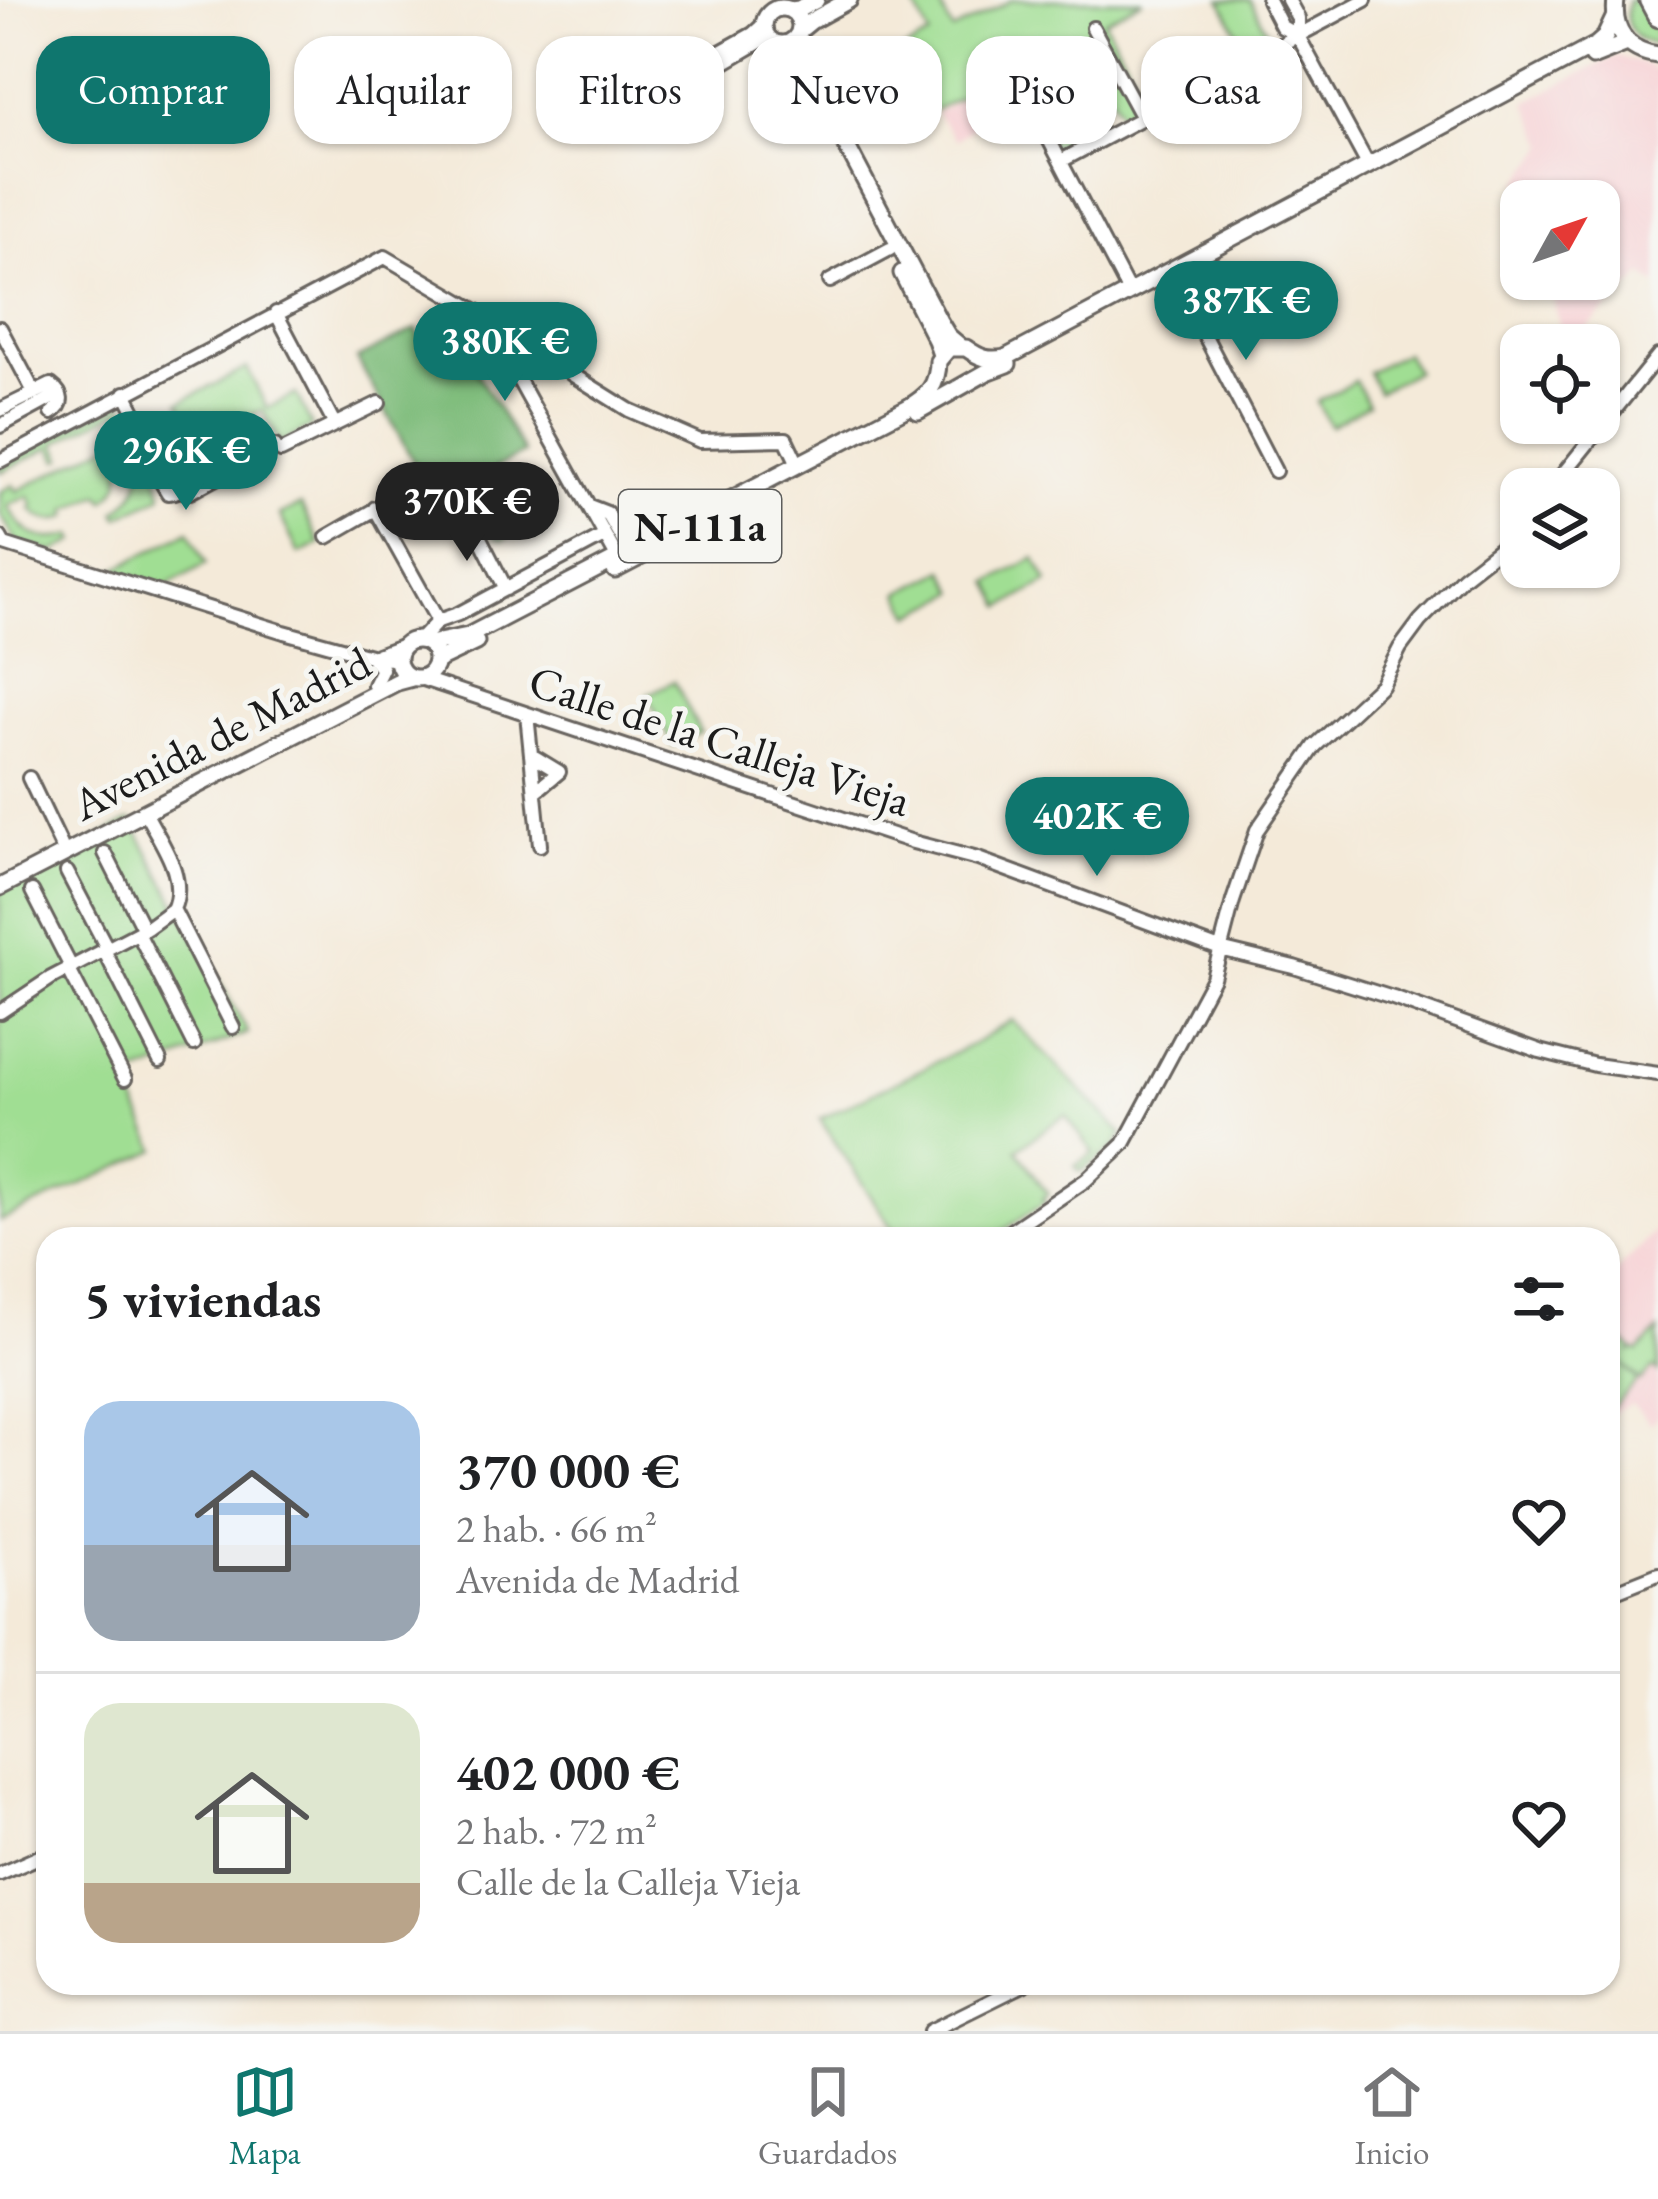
<!DOCTYPE html>
<html lang="es">
<head>
<meta charset="utf-8">
<style>
  :root { --surface:#fff; --page:#f6f6f6; --text:#202124; --muted:#757577; --line:#e0e0e0; --accent:#0f766e }
  body { margin:0; font-family:"EB Garamond",serif; background:var(--page); color:var(--text); height:100vh; display:flex; flex-direction:column; font-size:45px; white-space:nowrap }
  * { box-sizing:border-box; margin:0 }
  p { font-size:39px; color:var(--muted) }
  .icon { flex:none; width:66px; height:66px; fill:none; stroke:currentColor; stroke-width:2; stroke-linecap:round; stroke-linejoin:round }
  .map { position:relative; flex:1; overflow:hidden }
  .sheet { position:absolute; left:36px; top:1227px; width:1584px; height:768px; display:flex; flex-direction:column; background:var(--surface); border-radius:36px; box-shadow:0 3px 9px #0004 }
  .sheet>* { flex:none }
  .hud { position:absolute; left:36px; top:36px; width:1587px; height:108px; display:flex; gap:24px }
  .needle { width:78px; rotate:50deg }
  .fabs { position:absolute; left:1500px; top:180px; display:grid; gap:24px }
  .fabs a { display:grid; place-items:center; width:120px; height:120px; border-radius:24px; background:var(--surface); box-shadow:0 3px 9px #0004; font-size:60px }
  .price { position:absolute; translate:-50% -102px; padding:0 27px; border-radius:42px; background:var(--accent); color:#fff; font-size:39px; line-height:78px; filter:drop-shadow(0 3px 6px #0008) }
  .price::after { content:''; position:absolute; left:50%; top:72px; width:36px; height:27px; margin-left:-18px; background:inherit; clip-path:polygon(0 0,100% 0,50% 100%) }
  .price.current { background:#222; color:#fff }
  ul { padding:0; list-style:none }
  li { display:flex; align-items:center; gap:36px; height:300px; padding:0 48px }
  li+li { border-top:3px solid var(--line) }
  li span { display:grid; place-items:center; flex:none; width:336px; height:240px; border-radius:36px; color:#555 }
  li>.icon { margin-inline-start:auto }
  span .icon { width:144px; height:144px; fill:#fffc; stroke-width:1 }
  li b { font-size:51px }
  h2 { display:flex; justify-content:space-between; align-items:center; height:144px; padding:0 48px; font-size:51px }
  .pill { padding:0 42px; border-radius:36px; background:var(--surface); box-shadow:0 3px 9px #0004; font-size:42px; line-height:108px }
  .pill.current { background:var(--accent); color:#fff }
  .menu { display:flex; justify-content:space-around; align-items:center; height:168px; border-top:3px solid var(--line); background:var(--surface); font-size:33px; color:var(--muted) }
  .menu a { display:grid; justify-items:center; gap:6px }
  .menu .current { color:var(--accent) }
  .map>svg:first-child { display:block }
  .built { fill:#f7cfd3 }
  .green { fill:#a0de93; stroke:#5e7d58; stroke-width:3 }
  .forest { fill:#80bd7d; stroke:#4e6c4c; stroke-width:3 }
  .lines { fill:none; stroke-linecap:round; stroke-linejoin:round }
  .minor-casing { stroke:#68645e; stroke-width:18 }
  .major-casing { stroke:#68645e; stroke-width:21 }
  .highway-casing { stroke:#68645e; stroke-width:24 }
  .minor { stroke:#fff; stroke-width:12 }
  .major { stroke:#fff; stroke-width:15 }
  .highway { stroke:#fff; stroke-width:18 }
  .labels { text-anchor:middle; dominant-baseline:central; stroke-width:10; stroke-linejoin:round; paint-order:stroke }
  .shield { fill:#f6f6f2; stroke:#5d5d5c; stroke-width:3 }
  .shield-label { font-size:42px; font-weight:bold; fill:#1c1c1c }
  .street-label { font-size:45px; fill:#1c1c1c; stroke:#f6f6f2 }
</style>
</head>
<body>
<div class="map">
<svg width="1658" height="2031" viewBox="0 0 1658 2031">
  <rect width="100%" height="100%" fill="#f6f6f2"/>
  <filter id="ink" filterUnits="userSpaceOnUse"><feTurbulence type="fractalNoise" baseFrequency=".00833" numOctaves="2"/><feDisplacementMap in="SourceGraphic" scale="24" xChannelSelector="R" yChannelSelector="G"/><feConvolveMatrix kernelMatrix="1 2 1 2 8 2 1 2 1" color-interpolation-filters="sRGB"/></filter>
  <filter id="wash" filterUnits="userSpaceOnUse"><feTurbulence type="fractalNoise" baseFrequency=".004" numOctaves="4" result="noise"/><feDisplacementMap in="SourceGraphic" scale="48" xChannelSelector="R" yChannelSelector="G"/><feGaussianBlur stdDeviation="2.7" result="paint"/><feColorMatrix in="noise" values="0 0 0 0 0 0 0 0 0 0 0 0 0 0 0 0 0 1.4 0 .05"/><feComposite in="paint" operator="in"/></filter>
  <g filter="url(#wash)">
    <rect width="100%" height="100%" fill="#f4ead9"/>
    <path class="built" d="M1616 56 1647 65 1658 73V286L1643 275 1570 344 1559 324 1549 279H1599V201H1526L1519 182 1547 145 1526 102Z
      M1005 75 1016 95 956 140 936 113Z
      M1658 1229V1416L1650 1424 1632 1404 1608 1415V1280Z"/>
    <path class="green" d="M912 0H937L953 31 1012 0H1143L1104 21 1151 106 1124 120 1079 34 1023 64 1069 149 1051 157 1006 74 867 144 838 86 930 36Z
      M1221 0H1250L1266 29 1263 36 1245 46Z
      M1628 0H1640L1658 36V44C1632 43 1622 24 1628 0Z
      M1405 353 1416 371 1378 392 1368 372Z
      M247 368 267 408 296 394 312 426 280 443 262 410 200 441 180 402Z
      M1355 381 1368 404 1330 426 1317 402Z
      M122 401 154 463 162 493 161 496 119 517 116 512C143 491 146 473 131 443L111 453 117 464 121 463C123 481 117 491 105 501L100 494 67 510 69 516C54 524 42 521 31 509L34 507 29 496 8 506C24 535 40 544 73 535L76 541 53 552 16 541 0 513V492L13 485 17 491 113 442 110 434 128 424 120 410 56 443 63 458 58 460 51 447 0 472V463Z
      M518 477 539 514 537 520 502 540 500 537 496 538 483 514 513 499 506 484Z
      M301 505 320 544 299 554 280 515Z
      M189 531 206 564 164 587 114 570Z
      M1035 558 1048 582 1003 607 990 582Z
      M945 570 957 592 912 615 900 593Z
      M674 681 700 732 673 746 647 695Z
      M131 820 248 1033 125 1079 157 1150 0 1221V890Z
      M1012 1020 1123 1134 1114 1148 1080 1172 1075 1166 1094 1153 1065 1115 1017 1149 1048 1194 1043 1198 1045 1202 991 1239H899L820 1119 977 1042Z
      M1613 1331 1632 1349 1630 1353 1634 1350 1638 1352 1658 1331V1372L1653 1368 1641 1381 1611 1353 1638 1381 1609 1411 1608 1336Z"/>
    <path class="forest" d="M416 329 426 347 453 332 524 453 495 468 509 497 450 529 357 359Z"/>
  </g>
  <g filter="url(#ink)">
    <g class="lines">
      <g class="minor-casing">
        <path id="minor" d="M1268 0 1282 27 1298 36
          M1288 0 1298 18V36L1368 165
          M763 25 753 34 715 55 720 65 761 41H772
          M1093 28 1142 118
          M1012 69 1129 292
          M1061 161 1365 0
          M1175 278 1275 471
          M830 281 890 249
          M276 313 335 425
          M482 314 503 318 573 375 629 410 700 441 786 439 798 464
          M0 328 34 392
          M125 393 162 465 172 466 181 484 175 492 168 493 156 473 162 465
          M0 410 51 385C63 394 65 404 52 413
          M0 426 59 394
          M281 451 379 403
          M0 461 385 257 482 314 617 557
          M1551 489 1658 356
          M178 490 190 492 275 446
          M589 506 607 513 629 551
          M375 508 438 621 458 614 604 536
          M470 518 506 589
          M0 537 4 544 284 632 370 656 398 660
          M327 537 419 484
          M420 640 438 621
          M377 655 404 645
          M371 657 382 669 374 685
          M420 678 913 842 978 859 1220 949 1294 967 1393 998 1540 1051 1595 1065 1658 1074
          M527 714 540 845
          M531 755 559 772 535 792
          M29 778 61 845
          M145 812C160 842 188 877 173 909L233 1027
          M105 853 144 930
          M67 872 107 948
          M32 891 71 967
          M138 933 194 1044
          M104 950 160 1061
          M68 968 125 1079
          M0 1012 51 978 147 928 173 909
          M999 1239 1086 1180 1124 1144 1213 978 1233 901 1257 830 1315 746 1381 685 1400 648 1420 621 1463 577 1509 541 1521 527
          M1608 1594 1658 1574
          M0 1874 48 1853
          M930 2031 1027 1983"/>
      </g>
      <g class="major-casing">
        <path id="major" d="M1616 0C1612 31 1627 51 1658 55
          M764 26a18 18 0 1 1 36 0a18 18 0 1 1-36 0Z
          M791 10 799 9 816 0
          M800 30 811 21 849 0
          M798 34 796 50 939 321 948 336 961 347
          M1592 57 1627 43
          M902 273 936 340 941 355
          M918 411 987 372 1008 364
          M615 570 663 545
          M398 659a19 19 0 1 1 38 0a19 19 0 1 1-38 0Z
          M429 644 468 636 907 408C928 396 938 385 938 361L949 348H966C980 358 988 361 1005 358L1596 45 1605 37 1614 18
          M436 661 476 642
          M0 887 397 682 412 678"/>
      </g>
      <g class="highway-casing">
        <path id="highway" d="M1649 0 1658 17"/>
      </g>
      <use href="#minor" class="minor"/>
      <use href="#major" class="major"/>
      <use href="#highway" class="highway"/>
    </g>
  </g>
  <g class="labels">
    <rect class="shield" x="619" y="490" width="162" height="72" rx="9"/>
    <g class="shield-label">
      <text x="700" y="526">N-111a</text>
    </g>
    <g class="street-label">
      <text transform="translate(221 733) rotate(-27)">Avenida de Madrid</text>
      <text transform="translate(720 740) rotate(18)">Calle de la Calleja Vieja</text>
    </g>
  </g>
</svg>
<div class="fabs">
<a><svg class="needle" viewBox="-14 -14 28 28"><path d="M0-13l5 13h-10z" fill="#e53935"/><path d="M0 13l5-13h-10z" fill="#757577"/></svg></a>
<a><svg class="icon" aria-label="locate" viewBox="0 0 24 24"><circle cx="12" cy="12" r="6"/><path d="M12 2v4M12 18v4M2 12h4M18 12h4"/></svg></a>
<a><svg class="icon" aria-label="layers" viewBox="0 0 24 24"><path d="M12 4l9 5-9 5-9-5zM3 14l9 5 9-5"/></svg></a>
</div>
<b class="price" style="left:1246px;top:363px">387K €</b>
<b class="price" style="left:505px;top:404px">380K €</b>
<b class="price" style="left:186px;top:513px">296K €</b>
<b class="price current" style="left:467px;top:564px">370K €</b>
<b class="price" style="left:1097px;top:879px">402K €</b>
<div class="hud">
<a class="pill current">Comprar</a>
<a class="pill">Alquilar</a>
<a class="pill">Filtros</a>
<a class="pill">Nuevo</a>
<a class="pill">Piso</a>
<a class="pill">Casa</a>
</div>
<section class="sheet">
<h2>5 viviendas<svg class="icon" aria-label="filters" viewBox="0 0 24 24"><path d="M4 7h16M4 17h16"/><circle cx="9" cy="7" r="2"/><circle cx="15" cy="17" r="2"/></svg></h2>
<ul>
<li><span style="background:linear-gradient(#a9c7e8 60%,#9aa5b1 0)"><svg class="icon" aria-label="home" viewBox="0 0 24 24"><path d="M3 11l9-7 9 7M6 9v11h12V9"/></svg></span><div><b>370 000 €</b><p>2 hab. · 66 m²</p><p>Avenida de Madrid</p></div><svg class="icon" aria-label="heart" viewBox="0 0 24 24"><path d="M12 20l-8-8c-3-5 5-10 8-4 3-6 11-1 8 4z"/></svg></li>
<li><span style="background:linear-gradient(#dfe7d0 75%,#b9a48a 0)"><svg class="icon" aria-label="home" viewBox="0 0 24 24"><path d="M3 11l9-7 9 7M6 9v11h12V9"/></svg></span><div><b>402 000 €</b><p>2 hab. · 72 m²</p><p>Calle de la Calleja Vieja</p></div><svg class="icon" aria-label="heart" viewBox="0 0 24 24"><path d="M12 20l-8-8c-3-5 5-10 8-4 3-6 11-1 8 4z"/></svg></li>
</ul>
</section>
</div>
<nav class="menu">
<a class="current"><svg class="icon" aria-label="map" viewBox="0 0 24 24"><path d="M3 6l6-2 6 2 6-2v14l-6 2-6-2-6 2zM9 4v14M15 6v14"/></svg>Mapa</a>
<a><svg class="icon" aria-label="saved" viewBox="0 0 24 24"><path d="M7 4h10v16l-5-4-5 4z"/></svg>Guardados</a>
<a><svg class="icon" aria-label="home" viewBox="0 0 24 24"><path d="M3 11l9-7 9 7M6 9v11h12V9"/></svg>Inicio</a>
</nav>
</body>
</html>
